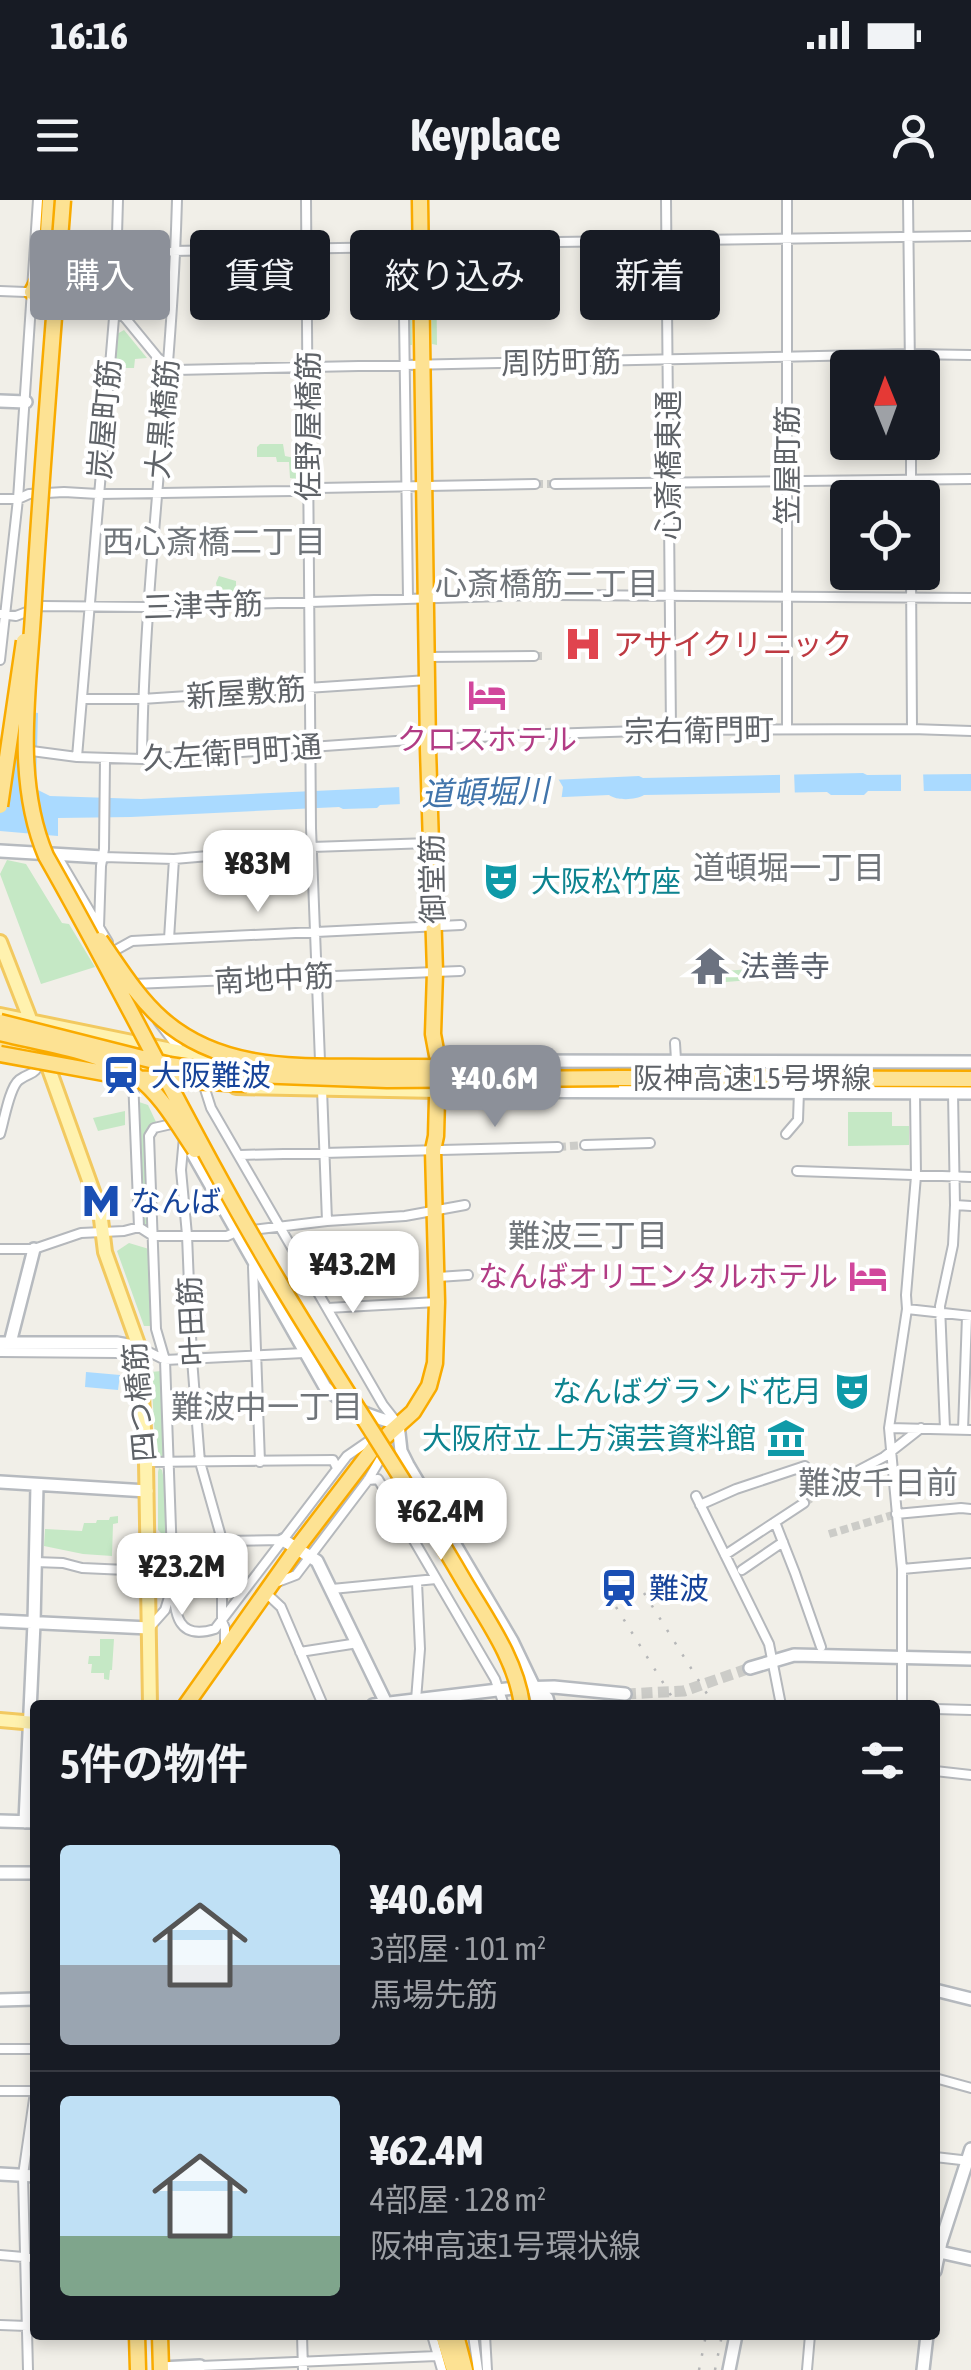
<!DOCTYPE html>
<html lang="ja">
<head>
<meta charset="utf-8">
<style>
  :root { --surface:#171b24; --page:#20242c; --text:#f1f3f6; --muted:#9ea1a6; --line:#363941; --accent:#8c9099 }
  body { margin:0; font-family:"Asap Condensed","Noto Sans JP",sans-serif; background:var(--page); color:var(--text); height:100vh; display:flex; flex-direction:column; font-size:38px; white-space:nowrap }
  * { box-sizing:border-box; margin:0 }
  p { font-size:32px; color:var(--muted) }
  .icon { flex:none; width:55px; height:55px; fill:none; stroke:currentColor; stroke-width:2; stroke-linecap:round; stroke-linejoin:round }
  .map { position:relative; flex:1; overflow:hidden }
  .drawer { position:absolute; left:30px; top:1500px; width:910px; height:640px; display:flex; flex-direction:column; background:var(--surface); border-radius:10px; box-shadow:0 5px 15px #0003 }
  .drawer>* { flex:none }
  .top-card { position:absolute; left:30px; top:30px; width:912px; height:90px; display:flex; gap:20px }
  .needle { width:65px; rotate:359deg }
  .buttons { position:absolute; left:830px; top:150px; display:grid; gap:20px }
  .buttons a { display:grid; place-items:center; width:110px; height:110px; border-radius:10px; background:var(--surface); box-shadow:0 5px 15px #0003; font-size:50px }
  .price { position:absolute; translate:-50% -85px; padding:0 22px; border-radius:20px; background:#fff; color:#222; font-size:32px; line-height:65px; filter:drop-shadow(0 2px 5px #0008) }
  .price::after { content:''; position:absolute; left:50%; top:60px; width:30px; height:22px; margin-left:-15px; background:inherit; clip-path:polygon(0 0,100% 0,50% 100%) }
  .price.on { background:var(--accent); color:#fff }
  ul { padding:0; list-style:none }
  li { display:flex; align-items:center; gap:30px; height:250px; padding:0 30px }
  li+li { border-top:2px solid var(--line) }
  li span { display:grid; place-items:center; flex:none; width:280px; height:200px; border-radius:10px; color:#555 }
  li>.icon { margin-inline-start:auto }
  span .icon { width:120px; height:120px; fill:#fffc; stroke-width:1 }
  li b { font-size:42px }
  h2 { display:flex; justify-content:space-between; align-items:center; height:120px; padding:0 30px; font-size:42px }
  .tag { padding:0 35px; border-radius:10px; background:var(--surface); box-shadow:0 5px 15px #0003; font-size:35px; line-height:90px }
  .tag.on { background:var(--accent); color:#fff }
  .status { display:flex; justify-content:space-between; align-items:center; height:70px; padding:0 50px; background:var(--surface); direction:ltr }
  .status svg { height:28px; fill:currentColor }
  header { display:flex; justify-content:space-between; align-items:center; height:130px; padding:0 30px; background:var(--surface); font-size:45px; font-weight:700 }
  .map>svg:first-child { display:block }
  .green { fill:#c5e8c5 }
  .water { fill:#aadaff }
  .pier { fill:#f1efe8 }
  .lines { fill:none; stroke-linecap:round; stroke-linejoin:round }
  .street-tunnel { stroke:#ccccc8; stroke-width:8; stroke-dasharray:8 4; stroke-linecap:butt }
  .secondary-tunnel { stroke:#ccccc8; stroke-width:11; stroke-dasharray:11 5.5; stroke-linecap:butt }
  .street-casing { stroke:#b5b8bc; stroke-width:12 }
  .secondary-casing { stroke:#b6babf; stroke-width:16 }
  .primary-casing { stroke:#f2c960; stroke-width:18 }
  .highway-casing { stroke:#f9ab00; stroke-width:19 }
  .street { stroke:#fff; stroke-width:8 }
  .secondary { stroke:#fff; stroke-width:11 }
  .primary { stroke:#fff2af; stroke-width:12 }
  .highway { stroke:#fde293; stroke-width:14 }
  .rail { stroke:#b6b7b8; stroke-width:2.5; stroke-dasharray:2.5 12; stroke-linecap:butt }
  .highway-bridge-casing { stroke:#f9ab00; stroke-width:19; stroke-linecap:butt }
  .highway-bridge { stroke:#fde293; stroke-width:14 }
  .labels { text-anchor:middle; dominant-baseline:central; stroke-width:8; stroke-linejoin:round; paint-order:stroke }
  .street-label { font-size:30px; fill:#5f6368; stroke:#fff }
  .health-label { font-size:30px; fill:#be3a42; stroke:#fff; text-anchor:start }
  .hotel-label { font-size:30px; fill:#b23c85; stroke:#fff }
  .culture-label { font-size:30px; fill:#0d838f; stroke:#fff; text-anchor:end }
  .worship-label { font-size:30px; fill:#5b616d; stroke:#fff; text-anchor:start }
  .transit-label { font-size:30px; fill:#164399; stroke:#fff; text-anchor:start }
  .neighbourhood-label { font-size:32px; fill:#70757a; stroke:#fff }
  .water-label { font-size:32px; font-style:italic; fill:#4174aa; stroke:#fff }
</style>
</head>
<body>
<div class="status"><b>16:16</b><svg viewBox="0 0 49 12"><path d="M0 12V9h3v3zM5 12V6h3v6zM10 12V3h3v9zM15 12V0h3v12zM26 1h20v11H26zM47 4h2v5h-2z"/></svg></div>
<header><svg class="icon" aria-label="menu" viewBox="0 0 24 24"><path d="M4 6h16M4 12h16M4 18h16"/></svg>Keyplace<svg class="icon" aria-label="person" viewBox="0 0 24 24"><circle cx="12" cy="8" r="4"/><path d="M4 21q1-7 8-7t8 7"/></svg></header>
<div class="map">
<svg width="971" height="2170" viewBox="0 0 971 2170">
  <rect width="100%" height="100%" fill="#f1efe8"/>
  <path class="green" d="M406 59H411L412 145H408Z
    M430 59H436L437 145 432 144Z
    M124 130 147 158 135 159 134 168H115L117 134Z
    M260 244H283L285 256 304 260 305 284H299L297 279 290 278 289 262H277L276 257H257V247Z
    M219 376 236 381V399H219L216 383Z
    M7 660 26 664 62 723 69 724 95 767 41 784 0 674Z
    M750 769 751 780 713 783 712 772Z
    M139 902 148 905 156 922 147 928 146 934 149 1025 147 1026 142 1025Z
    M125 911V925L98 931 93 918Z
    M848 912H892V926H909V945L848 946Z
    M129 1043 149 1049 152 1126H144L117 1051Z
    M161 1171 163 1256H159L155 1239 151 1172Z
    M159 1268 162 1270 166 1289 168 1330 163 1335 158 1330V1272Z
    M118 1316V1323L113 1324 112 1356 83 1354 44 1346 45 1329 82 1331 84 1323H96L97 1320H109L110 1317Z
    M100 1439H114L112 1470H110L109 1480 104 1479V1473H91L92 1464H88L89 1456H100Z"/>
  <path class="water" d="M11 510 38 513 36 589 50 596 141 599 639 576 643 578 863 573 867 575 971 574V591H868L864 595H831L827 592 644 595C636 600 617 601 609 595L380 605 377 608 343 609 339 607 131 617 58 618V636L0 631V565Z
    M86 1172 120 1175 118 1190 85 1187Z"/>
  <path class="pier" d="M920 569 923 571 924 595 901 596V571Z
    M780 571H794L795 598H780Z
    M556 575 563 587 561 602 537 603 538 601 532 589 534 576Z
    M458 578 459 606 400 609 399 582Z"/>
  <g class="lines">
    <path class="street-tunnel" d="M531 42H558
      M535 284H555
      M536 395H558
      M534 456H546
      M558 947 585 945
      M804 1303 831 1285
      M829 1334 896 1314"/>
    <path class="secondary-tunnel" d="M625 1494 684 1491 750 1468"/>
    <g class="street-casing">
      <path id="street" d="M306 0 311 628 320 861
        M666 0 671 530
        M908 0 910 168
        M558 42 971 36
        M403 47 408 398
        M116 52 396 47 531 42
        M0 91 51 93 107 100 126 119 158 158 175 170 909 154 971 155
        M911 242V298
        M555 284 971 279
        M0 299H18L29 294 64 292 98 294 293 291 318 288 535 284
        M911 372 912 529
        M558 395 971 398
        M0 414 16 416 42 406 147 407 536 395
        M427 457 534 456
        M0 460 18 299 38 0
        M82 499H142L428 480
        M787 529V0
        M24 550 77 557 142 559 410 540 547 534 671 530 912 529 971 531
        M77 557 115 106 118 0
        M105 559 104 649 101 666 99 727 108 742
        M142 559C144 372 172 187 177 0
        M56 654 99 727
        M103 657 174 659 312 647 430 643
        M169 739 174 659
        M114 751 132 741 169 739 461 725
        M133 784 460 771
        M158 821 180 850
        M675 843 676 860
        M133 878 139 1027
        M204 886 211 908 383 1205 398 1224
        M322 889 327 1021
        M176 923 154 928 149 936 156 1129 165 1160 173 1385C175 1414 177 1441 215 1429L347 1256 376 1236
        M0 934C4 922 9 888 19 880 33 870 33 878 42 859
        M786 934 798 920 799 891
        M184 937 181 970 187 1035 192 1159 200 1262 222 1340V1421L225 1428V1443
        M585 945 650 943
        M240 955 558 947
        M797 971 971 977
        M955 1005 971 1006
        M0 1049H34L81 1033 124 1031 139 1027 153 1036H227L236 1032 327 1021 405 1016 465 1005
        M253 1067 260 1262
        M438 1077 468 1075
        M327 1108 437 1102
        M907 1109 971 1116
        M0 1152 118 1153 139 1147 165 1160 304 1153
        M889 1228 971 1230
        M945 1229 940 1106 953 1045 955 1005 953 893
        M963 1230 967 1116
        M146 1262 333 1260 337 1268
        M368 1280 378 1279 495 1479 504 1505
        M831 1285 884 1257 921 1228
        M696 1296 769 1444 781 1505
        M700 1305 736 1289 805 1266
        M896 1314 961 1308 971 1309
        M775 1322 795 1373 821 1447
        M148 1342 283 1340
        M725 1355 804 1303
        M35 1362 63 1363 82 1368 149 1371
        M902 1369 971 1363
        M742 1370 783 1342
        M275 1383 296 1375 368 1280 385 1251
        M332 1389 436 1379
        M266 1393 281 1407 323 1505
        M149 1428 165 1410 170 1394
        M300 1452 358 1443
        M416 1500 420 1449 417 1382
        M902 1505V1369L889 1228 907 1109 906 1095 916 976 915 893
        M935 1509 971 1510
        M935 1571 971 1575
        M0 1849H35
        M935 1878 971 1888
        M0 1891H35
        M935 1957 970 1961
        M0 2055 35 2058
        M0 2125 27 2126
        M302 2135 303 2170
        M432 2135 442 2170
        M473 2135 478 2170
        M485 2135 487 2170
        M200 2166 437 2156
        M28 2170 23 1975 35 1892
        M807 2170 810 2135"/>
    </g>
    <g class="secondary-casing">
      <path id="secondary" d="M0 201 26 202
        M0 651 103 657
        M477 861 971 862
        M438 891 971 893
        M189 947 325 1187C348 1208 368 1216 398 1224L401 1251 408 1265 512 1441 534 1487 538 1505
        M0 1143H117L139 1147
        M10 1143 34 1049
        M0 1282 147 1291
        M283 1340 317 1361 386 1503
        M0 1421 149 1428
        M750 1468 794 1455 971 1459
        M534 1487 547 1498 549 1505
        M373 1505 514 1488 554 1487 625 1494
        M0 1621 35 1622
        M25 1622 34 1423 37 1285
        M0 1673H35
        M935 1790 971 1799
        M0 1800 35 1799
        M0 1974 35 1976
        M935 2051 971 2059
        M935 2071 941 2042 971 1949
        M161 2168 200 2166
        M729 2170 736 2135
        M923 2170 927 2135"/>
    </g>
    <g class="primary-casing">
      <path id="primary" d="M0 742 44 855 100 1011 105 1052 139 1147 146 1262 150 1505
        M0 815 181 852 221 857
        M5 847 103 864
        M123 867 167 876
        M236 887 438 891
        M0 1520 35 1523"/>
    </g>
    <g class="highway-casing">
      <path id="highway" d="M32 92 46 66 50 0
        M0 841 16 845
        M619 878 971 879
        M186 1505 297 1348 375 1246 413 1212 429 1186 435 1163 437 1102 433 950 436 936 438 861 433 834 435 772 428 549 420 0
        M137 2135 138 2170
        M160 2135 161 2170
        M443 2135 454 2170
        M456 2135 465 2170"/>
    </g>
    <use href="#street" class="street"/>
    <use href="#secondary" class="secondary"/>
    <use href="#primary" class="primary"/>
    <use href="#highway" class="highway"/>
    <path class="rail" d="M644 1393 714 1505
      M616 1407 677 1505
      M699 2170 706 2135
      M715 2170 722 2135"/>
    <g class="highway-bridge-casing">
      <path id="highway-bridge" d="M63 0C53 133 42 265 34 398 30 482 12 576 46 656 127 798 197 946 282 1087 340 1184 404 1278 461 1376 484 1416 516 1458 522 1505
        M0 606 24 441
        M100 740C119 767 137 797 162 819 222 872 300 866 375 867 426 867 478 866 529 871
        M0 822 170 865 230 874 387 880 619 878
        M0 833C44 844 97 850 136 876 161 894 178 925 195 950
        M0 854 131 878 247 884"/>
    </g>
    <use href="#highway-bridge" class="highway-bridge"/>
  </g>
  <defs>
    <g id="hospital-bare" transform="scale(3)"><path d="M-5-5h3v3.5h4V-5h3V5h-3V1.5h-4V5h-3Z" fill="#e0444e" stroke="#fff" stroke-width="2.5" paint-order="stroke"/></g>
    <g id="hotel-bare" transform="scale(3)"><path d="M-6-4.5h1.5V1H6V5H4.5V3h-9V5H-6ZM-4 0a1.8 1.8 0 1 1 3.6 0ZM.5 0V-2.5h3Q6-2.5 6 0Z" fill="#d1479c" stroke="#fff" stroke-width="2.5" paint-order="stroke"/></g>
    <g id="theatre-bare" transform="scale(3)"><path d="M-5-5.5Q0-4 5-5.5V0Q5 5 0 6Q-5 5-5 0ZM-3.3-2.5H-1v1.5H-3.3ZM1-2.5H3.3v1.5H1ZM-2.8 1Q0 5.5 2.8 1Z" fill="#0f9aa8" stroke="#fff" stroke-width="2.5" paint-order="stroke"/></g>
    <g id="temple-bare" transform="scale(3)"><path d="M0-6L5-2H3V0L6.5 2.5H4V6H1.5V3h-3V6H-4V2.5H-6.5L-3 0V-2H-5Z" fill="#6b7280" stroke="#fff" stroke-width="2.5" paint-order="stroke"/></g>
    <g id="station-bare" transform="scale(3)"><path d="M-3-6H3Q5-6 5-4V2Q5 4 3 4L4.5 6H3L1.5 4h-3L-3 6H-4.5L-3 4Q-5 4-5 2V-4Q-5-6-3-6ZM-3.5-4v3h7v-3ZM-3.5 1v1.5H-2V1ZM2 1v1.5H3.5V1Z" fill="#1a4fb4" stroke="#fff" stroke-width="2.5" paint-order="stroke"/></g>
    <g id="metro-bare" transform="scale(3)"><path d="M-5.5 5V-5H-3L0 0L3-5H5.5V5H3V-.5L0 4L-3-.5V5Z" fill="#1a4fb4" stroke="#fff" stroke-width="2.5" paint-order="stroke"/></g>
    <g id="museum-bare" transform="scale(3)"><path d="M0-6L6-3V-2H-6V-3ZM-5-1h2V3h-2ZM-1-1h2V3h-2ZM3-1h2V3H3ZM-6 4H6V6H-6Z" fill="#0f9aa8" stroke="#fff" stroke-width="2.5" paint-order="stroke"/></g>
  </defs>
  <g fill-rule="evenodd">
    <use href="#hospital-bare" x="583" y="444"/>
    <use href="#hotel-bare" x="487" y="495"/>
    <use href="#theatre-bare" x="501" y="681"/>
    <use href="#temple-bare" x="710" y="766"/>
    <use href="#station-bare" x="121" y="875"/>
    <use href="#metro-bare" x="101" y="1001"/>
    <use href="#hotel-bare" x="868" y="1076"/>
    <use href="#theatre-bare" x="852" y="1191"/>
    <use href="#museum-bare" x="786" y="1238"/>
    <use href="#station-bare" x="619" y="1388"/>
  </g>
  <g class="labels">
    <g class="street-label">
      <text transform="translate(561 162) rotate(-1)">周防町筋</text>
      <text transform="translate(104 219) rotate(-85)">炭屋町筋</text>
      <text transform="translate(162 219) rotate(-85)">大黒橋筋</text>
      <text transform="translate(308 226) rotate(-90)">佐野屋橋筋</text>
      <text transform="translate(668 265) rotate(-90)">心斎橋東通</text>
      <text transform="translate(787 265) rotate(-90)">笠屋町筋</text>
      <text transform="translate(203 405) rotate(-2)">三津寺筋</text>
      <text transform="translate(246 492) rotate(-4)">新屋敷筋</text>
      <text transform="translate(699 530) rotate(-1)">宗右衛門町</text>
      <text transform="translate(232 552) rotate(-4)">久左衛門町通</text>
      <text transform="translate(432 679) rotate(-91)">御堂筋</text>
      <text transform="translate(274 778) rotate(-3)">南地中筋</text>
      <text x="752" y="878">阪神高速15号堺線</text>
      <text transform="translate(191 1121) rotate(-93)">叶田筋</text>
      <text transform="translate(139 1202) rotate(-95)">四つ橋筋</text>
    </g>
    <g class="health-label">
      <text x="613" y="444">アサイクリニック</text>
    </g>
    <g class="hotel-label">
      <text x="487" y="539">クロスホテル</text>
      <text x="838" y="1076" text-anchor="end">なんばオリエンタルホテル</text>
    </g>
    <g class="culture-label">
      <text x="531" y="681" text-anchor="start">大阪松竹座</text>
      <text x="822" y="1191">なんばグランド花月</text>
      <text x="756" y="1238">大阪府立 上方演芸資料館</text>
    </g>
    <g class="worship-label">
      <text x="740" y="766">法善寺</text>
    </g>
    <g class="transit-label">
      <text x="151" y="875">大阪難波</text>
      <text x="131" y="1001">なんば</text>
      <text x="649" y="1388">難波</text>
    </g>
    <g class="neighbourhood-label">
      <text x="214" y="341">西心斎橋二丁目</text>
      <text x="547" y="383">心斎橋筋二丁目</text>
      <text x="789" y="667">道頓堀一丁目</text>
      <text x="588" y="1035">難波三丁目</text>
      <text x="267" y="1206">難波中一丁目</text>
      <text x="878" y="1282">難波千日前</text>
    </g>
    <g class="water-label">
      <text transform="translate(485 592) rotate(-2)">道頓堀川</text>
    </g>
  </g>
</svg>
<div class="buttons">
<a><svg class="needle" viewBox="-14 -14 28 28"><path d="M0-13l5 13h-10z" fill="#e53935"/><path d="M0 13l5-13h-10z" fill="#9ea1a6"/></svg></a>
<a><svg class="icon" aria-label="locate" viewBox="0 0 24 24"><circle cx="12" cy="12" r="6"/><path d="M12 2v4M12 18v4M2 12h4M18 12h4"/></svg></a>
</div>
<b class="price" style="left:258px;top:715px">¥83M</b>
<b class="price on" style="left:495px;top:930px">¥40.6M</b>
<b class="price" style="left:353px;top:1116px">¥43.2M</b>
<b class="price" style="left:441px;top:1363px">¥62.4M</b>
<b class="price" style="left:182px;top:1418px">¥23.2M</b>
<div class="top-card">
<a class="tag on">購入</a>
<a class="tag">賃貸</a>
<a class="tag">絞り込み</a>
<a class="tag">新着</a>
</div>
<section class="drawer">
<h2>5件の物件<svg class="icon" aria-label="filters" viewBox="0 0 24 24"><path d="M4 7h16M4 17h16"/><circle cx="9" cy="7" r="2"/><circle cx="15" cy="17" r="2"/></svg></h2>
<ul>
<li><span style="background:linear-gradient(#bfe0f5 60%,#9aa5b1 0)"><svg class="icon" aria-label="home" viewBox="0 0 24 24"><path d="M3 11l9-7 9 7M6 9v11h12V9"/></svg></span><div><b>¥40.6M</b><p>3部屋 · 101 m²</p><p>馬場先筋</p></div></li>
<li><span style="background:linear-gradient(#bfe0f5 70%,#7fa58c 0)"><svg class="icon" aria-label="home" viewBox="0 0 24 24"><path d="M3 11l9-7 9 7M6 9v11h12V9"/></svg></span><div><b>¥62.4M</b><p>4部屋 · 128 m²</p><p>阪神高速1号環状線</p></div></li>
</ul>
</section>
</div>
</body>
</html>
